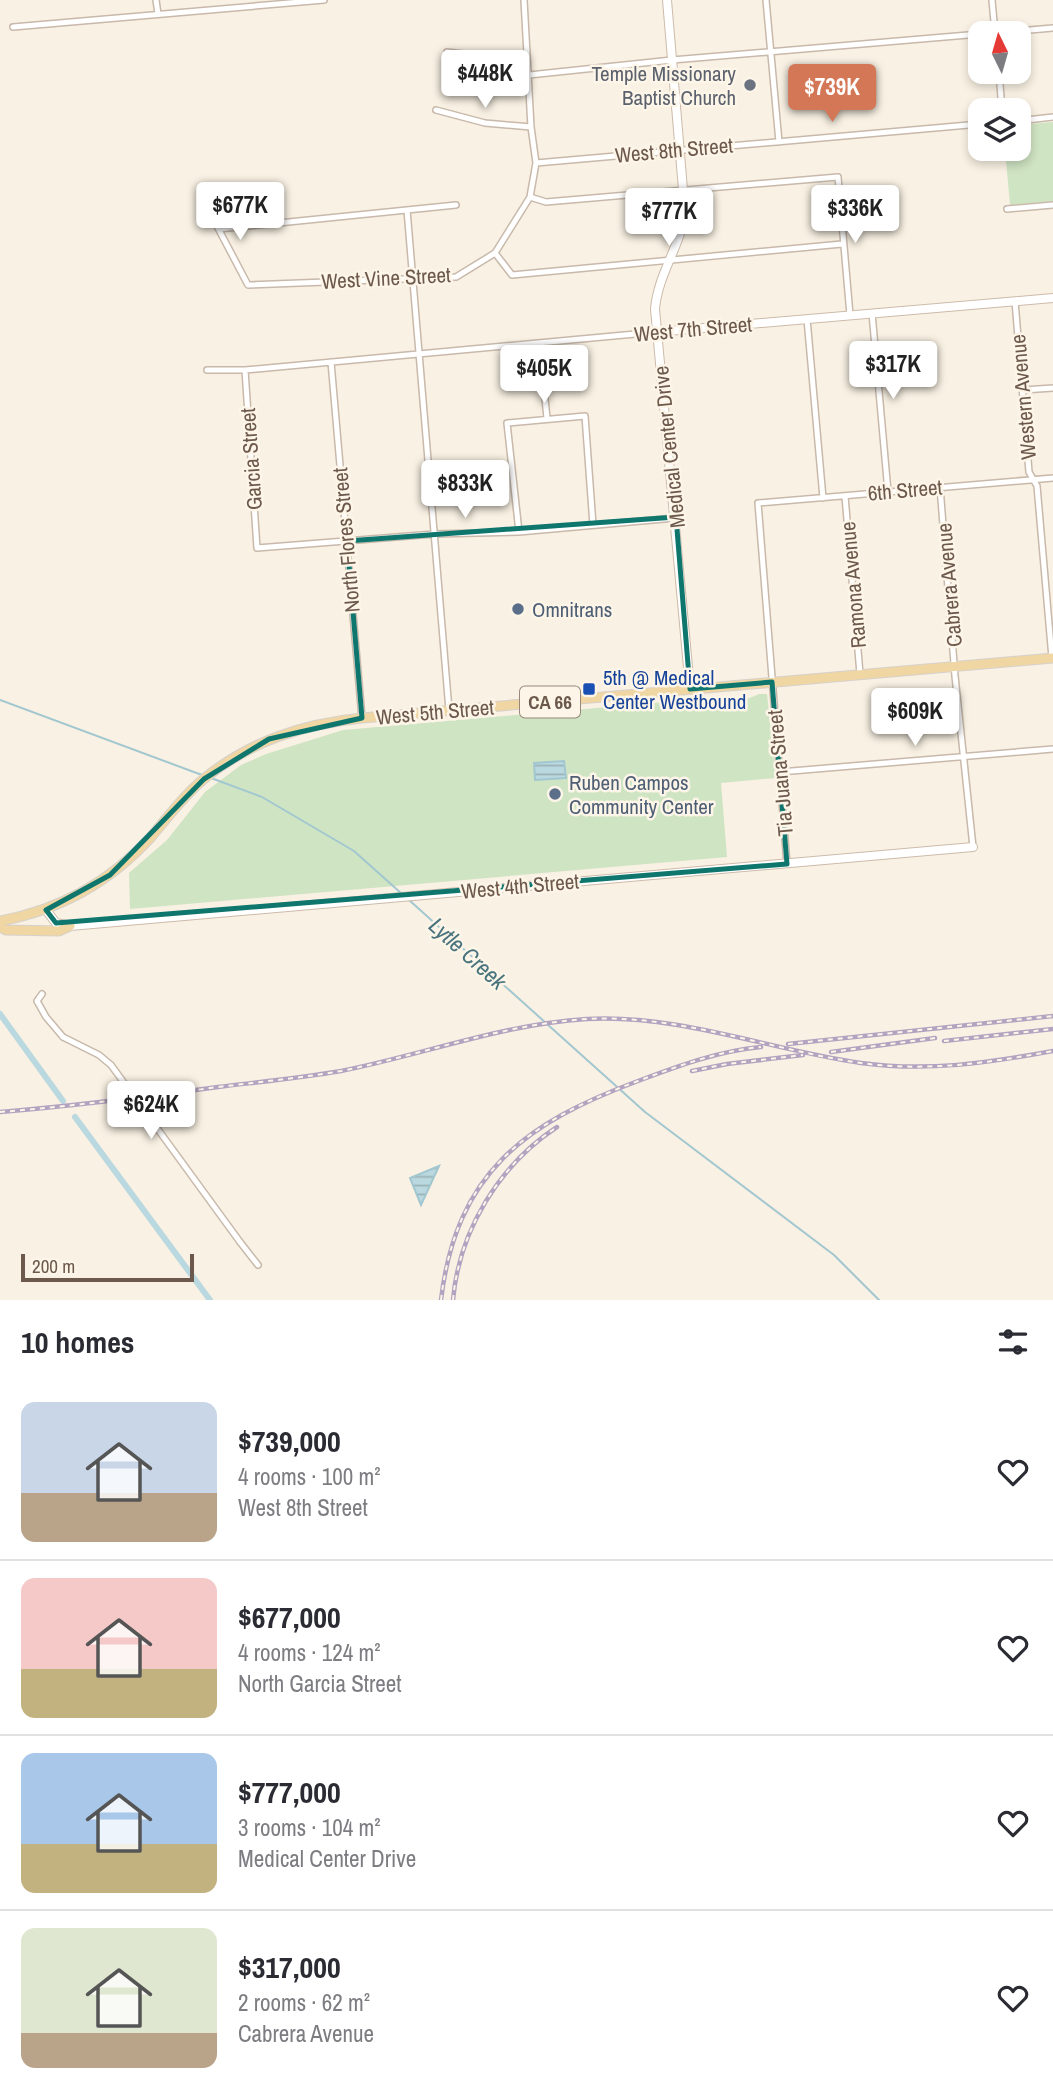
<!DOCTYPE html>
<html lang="en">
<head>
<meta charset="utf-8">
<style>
  :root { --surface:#fff; --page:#f7f7f7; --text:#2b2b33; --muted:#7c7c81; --line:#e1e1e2; --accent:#d47756 }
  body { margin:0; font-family:"Archivo Narrow",sans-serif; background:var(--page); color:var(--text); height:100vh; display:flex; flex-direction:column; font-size:26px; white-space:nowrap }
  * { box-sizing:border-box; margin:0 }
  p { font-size:23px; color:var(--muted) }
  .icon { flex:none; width:38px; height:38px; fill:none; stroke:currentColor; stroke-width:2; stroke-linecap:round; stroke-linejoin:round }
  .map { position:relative; height:1300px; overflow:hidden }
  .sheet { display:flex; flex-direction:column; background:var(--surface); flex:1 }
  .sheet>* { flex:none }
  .needle { width:46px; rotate:355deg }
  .buttons { position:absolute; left:968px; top:21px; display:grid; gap:14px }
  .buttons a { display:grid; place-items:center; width:63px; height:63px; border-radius:14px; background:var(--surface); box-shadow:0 4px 10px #0003; font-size:35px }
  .scale { position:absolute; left:21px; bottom:18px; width:173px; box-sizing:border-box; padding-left:7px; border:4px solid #6d594c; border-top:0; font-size:19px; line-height:24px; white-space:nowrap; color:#6d594c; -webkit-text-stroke:5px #fcf5e8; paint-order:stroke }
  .price { position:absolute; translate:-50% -60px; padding:0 16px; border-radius:7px; background:#fff; color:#222; font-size:23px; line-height:46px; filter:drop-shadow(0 2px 4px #0008) }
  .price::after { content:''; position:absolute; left:50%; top:42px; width:21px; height:16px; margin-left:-10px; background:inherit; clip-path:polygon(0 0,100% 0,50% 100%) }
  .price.active { background:var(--accent); color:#fff }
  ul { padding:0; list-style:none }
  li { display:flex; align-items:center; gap:21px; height:175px; padding:0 21px }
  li+li { border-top:2px solid var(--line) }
  li span { display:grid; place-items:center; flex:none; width:196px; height:140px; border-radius:14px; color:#555 }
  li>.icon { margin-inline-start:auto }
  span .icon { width:84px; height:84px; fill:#fffc; stroke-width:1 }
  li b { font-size:30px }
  h2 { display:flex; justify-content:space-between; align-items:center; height:84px; padding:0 21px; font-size:30px }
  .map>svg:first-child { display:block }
  .park { fill:#cfe4c3 }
  .water { fill:url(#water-rules); stroke:#a2c7d0; stroke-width:2 }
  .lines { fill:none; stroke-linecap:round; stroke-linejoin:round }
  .stream { stroke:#a2c7d0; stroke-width:2 }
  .canal { stroke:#bad8df; stroke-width:6 }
  .street-casing { stroke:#c8b9ab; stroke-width:8 }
  .secondary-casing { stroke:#cdbbab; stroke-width:10 }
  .primary-casing { stroke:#d6d1cd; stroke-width:11 }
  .street { stroke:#fff; stroke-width:5 }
  .secondary { stroke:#fff; stroke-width:8 }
  .primary { stroke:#f0d6a2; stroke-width:9 }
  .rail-casing { stroke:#b4a3c0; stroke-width:4.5 }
  .rail { stroke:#fcf5e8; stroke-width:2; stroke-dasharray:5; stroke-linecap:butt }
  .street-bridge-casing { stroke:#c8b9ab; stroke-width:8; stroke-linecap:butt }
  .street-bridge { stroke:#fff; stroke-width:5 }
  .marked { fill:none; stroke:#0f766e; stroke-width:5; stroke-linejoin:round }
  .worship-dot { fill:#6b7280; stroke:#fcf5e8; stroke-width:2.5 }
  .service-dot { fill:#5c6f8a; stroke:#fcf5e8; stroke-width:2.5 }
  .transit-dot { fill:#1a4fb4; stroke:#fcf5e8; stroke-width:2.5 }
  .labels { text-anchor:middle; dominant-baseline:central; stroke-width:5; stroke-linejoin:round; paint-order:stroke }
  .shield { fill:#fcf5e8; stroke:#98887b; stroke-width:2 }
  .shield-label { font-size:19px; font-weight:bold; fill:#6d594c }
  .worship-label { font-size:21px; fill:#5b616d; stroke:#fcf5e8; text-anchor:end }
  .street-label { font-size:21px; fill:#6d594c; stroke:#fcf5e8 }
  .service-label { font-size:21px; fill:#4e5e75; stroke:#fcf5e8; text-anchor:start }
  .transit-label { font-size:21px; fill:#164399; stroke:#fcf5e8; text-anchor:start }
  .water-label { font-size:23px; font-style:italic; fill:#49747e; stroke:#fcf5e8 }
</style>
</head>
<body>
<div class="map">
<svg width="1053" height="1300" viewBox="0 0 1053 1300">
  <defs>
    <pattern id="water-rules" width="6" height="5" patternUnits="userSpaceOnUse" patternTransform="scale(1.75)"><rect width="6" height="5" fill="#bad8df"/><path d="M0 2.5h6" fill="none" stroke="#9bb2b7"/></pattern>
  </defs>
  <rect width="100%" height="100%" fill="#f9f1e3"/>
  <path class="park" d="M1053 122V201L1010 205 1005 149H1018L1019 125Z
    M759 694H767L776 778 721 783 727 857 130 909 129 873 167 840 205 792 241 765 266 754 343 730 700 699C725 697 733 707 759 694Z"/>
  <path class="water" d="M564 761 566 778 535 780 534 763Z
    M439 1166 421 1205 410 1178Z"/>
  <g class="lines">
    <path class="stream" d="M0 700 202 775
      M211 778 262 797 354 851 402 894
      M409 900 645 1112 834 1255 879 1300"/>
    <path class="canal" d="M0 1014 63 1101
      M75 1117 210 1300"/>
    <g class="street-casing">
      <path id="street" d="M156 0 158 14
        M766 0 779 142
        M992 0 995 33
        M13 27 324 0
        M994 33 1053 28
        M447 52 479 56 527 55
        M999 72 1002 110
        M529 75 672 60 980 34
        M436 110 485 123 531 127
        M1018 121 1053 117
        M536 163 980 124
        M530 197 546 202 838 177 850 315
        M1007 209 1053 205
        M407 210 449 710
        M209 211 248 285 456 277 495 253 530 197 536 163 531 127 524 0
        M219 229 456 205
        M495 253 512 275 842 244
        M1015 301 1029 472 1037 486 1052 658
        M872 313 888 492
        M807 319 823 498
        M539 343 547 418
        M331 362 362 718
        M207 370H245L657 332
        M245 370 257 548 434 534 519 532 675 518
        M1023 390 1053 388
        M940 487 955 676 973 847
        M845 496 860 674
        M519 532 507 423 585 416 593 525
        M780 772 1053 749
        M787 864 758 503 1053 478
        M42 994 37 1001 46 1017 63 1037
        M240 1242 258 1265"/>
    </g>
    <g class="secondary-casing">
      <path id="secondary" d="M667 0 685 213C680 247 658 274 655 309L690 689
        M657 332 1053 298
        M46 910 56 923 70 926 973 847"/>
    </g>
    <g class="primary-casing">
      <path id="primary" d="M0 921C60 910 110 882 151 837 168 817 184 795 205 778 251 741 303 724 362 718L1053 658
        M0 927 6 930 59 931 70 926"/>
    </g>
    <use href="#street" class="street"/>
    <use href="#secondary" class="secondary"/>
    <use href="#primary" class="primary"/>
    <g class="rail-casing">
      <path id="rail" d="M944 1041 1053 1029
        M788 1044 1053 1016
        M831 1052 935 1038
        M692 1071 727 1064 803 1055
        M0 1112C73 1106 145 1097 218 1087 259 1082 300 1078 341 1071 422 1055 503 1024 587 1019 680 1014 770 1050 861 1063 927 1072 988 1063 1053 1051
        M441 1300C456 1173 525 1123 638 1081 678 1066 718 1051 761 1047
        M453 1300C459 1231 499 1165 557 1127"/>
    </g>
    <use href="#rail" class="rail"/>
    <g class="street-bridge-casing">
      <path id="street-bridge" d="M63 1037 99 1055 111 1065 240 1242"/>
    </g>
    <use href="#street-bridge" class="street-bridge"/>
  </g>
  <path class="marked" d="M676 517 690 689 772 682 787 864 56 923 46 910 110 875 204 779 269 739 362 718 347 541Z"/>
  <circle class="worship-dot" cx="750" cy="85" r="7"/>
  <g class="service-dot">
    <circle cx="518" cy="609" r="7"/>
    <circle cx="555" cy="794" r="7"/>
  </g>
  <rect class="transit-dot" x="582" y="682" width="14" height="14" rx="3.5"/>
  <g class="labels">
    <rect class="shield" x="520" y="686.5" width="60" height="31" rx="5"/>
    <g class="shield-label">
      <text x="550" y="702">CA 66</text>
    </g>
    <g class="worship-label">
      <text x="736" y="73">Temple Missionary<tspan x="736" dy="24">Baptist Church</tspan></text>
    </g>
    <g class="street-label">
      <text transform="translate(674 150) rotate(-5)">West 8th Street</text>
      <text transform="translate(386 278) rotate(-3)">West Vine Street</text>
      <text transform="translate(693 329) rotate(-5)">West 7th Street</text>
      <text transform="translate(1023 397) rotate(-95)">Western Avenue</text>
      <text transform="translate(669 447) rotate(-96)">Medical Center Drive</text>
      <text transform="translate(251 459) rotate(-94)">Garcia Street</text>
      <text transform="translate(905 490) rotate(-5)">6th Street</text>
      <text transform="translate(346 540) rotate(-95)">North Flores Street</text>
      <text transform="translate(853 585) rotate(-95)">Ramona Avenue</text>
      <text transform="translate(949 585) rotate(-95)">Cabrera Avenue</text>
      <text transform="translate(435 712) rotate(-5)">West 5th Street</text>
      <text transform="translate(780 773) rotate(-95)">Tia Juana Street</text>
      <text transform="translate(520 886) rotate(-5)">West 4th Street</text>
    </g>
    <g class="service-label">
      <text x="532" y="609">Omnitrans</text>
      <text x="569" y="782">Ruben Campos<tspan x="569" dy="24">Community Center</tspan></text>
    </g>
    <g class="transit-label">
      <text x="603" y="677">5th @ Medical<tspan x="603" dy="24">Center Westbound</tspan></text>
    </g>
    <g class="water-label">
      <text transform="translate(468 953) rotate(42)">Lytle Creek</text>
    </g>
  </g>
</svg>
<div class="buttons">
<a><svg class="needle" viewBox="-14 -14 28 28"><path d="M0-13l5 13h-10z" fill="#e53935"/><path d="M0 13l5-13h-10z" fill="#7c7c81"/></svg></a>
<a><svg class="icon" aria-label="layers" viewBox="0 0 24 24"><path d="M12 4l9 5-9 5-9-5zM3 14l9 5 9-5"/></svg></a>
</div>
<div class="scale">200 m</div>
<b class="price" style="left:485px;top:110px">$448K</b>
<b class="price active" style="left:832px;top:124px">$739K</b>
<b class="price" style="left:240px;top:242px">$677K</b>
<b class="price" style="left:855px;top:245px">$336K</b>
<b class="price" style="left:669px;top:248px">$777K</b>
<b class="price" style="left:893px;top:401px">$317K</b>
<b class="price" style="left:544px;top:405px">$405K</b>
<b class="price" style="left:465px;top:520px">$833K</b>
<b class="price" style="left:915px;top:748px">$609K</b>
<b class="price" style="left:151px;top:1141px">$624K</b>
</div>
<section class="sheet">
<h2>10 homes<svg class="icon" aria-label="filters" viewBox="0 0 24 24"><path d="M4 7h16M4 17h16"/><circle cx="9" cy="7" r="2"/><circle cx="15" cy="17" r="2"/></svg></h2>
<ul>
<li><span style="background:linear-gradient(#c9d6e8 65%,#b9a48a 0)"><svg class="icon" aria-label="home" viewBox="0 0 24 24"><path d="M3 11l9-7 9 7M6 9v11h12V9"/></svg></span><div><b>$739,000</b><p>4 rooms · 100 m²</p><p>West 8th Street</p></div><svg class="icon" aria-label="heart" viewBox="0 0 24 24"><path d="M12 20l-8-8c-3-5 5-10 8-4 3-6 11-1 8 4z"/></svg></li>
<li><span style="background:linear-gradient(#f6c9c9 65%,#c2b280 0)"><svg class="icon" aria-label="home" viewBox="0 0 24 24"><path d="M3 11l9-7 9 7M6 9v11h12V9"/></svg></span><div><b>$677,000</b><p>4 rooms · 124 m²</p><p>North Garcia Street</p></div><svg class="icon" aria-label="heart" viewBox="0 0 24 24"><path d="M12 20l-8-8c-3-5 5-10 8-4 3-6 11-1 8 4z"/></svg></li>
<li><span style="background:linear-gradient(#a9c7e8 65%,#c2b280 0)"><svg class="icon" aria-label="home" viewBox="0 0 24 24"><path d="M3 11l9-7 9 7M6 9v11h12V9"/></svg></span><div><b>$777,000</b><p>3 rooms · 104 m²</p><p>Medical Center Drive</p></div><svg class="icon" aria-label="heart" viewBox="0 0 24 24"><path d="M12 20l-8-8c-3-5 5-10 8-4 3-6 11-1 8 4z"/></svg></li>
<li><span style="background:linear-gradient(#dfe7d0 75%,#b9a48a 0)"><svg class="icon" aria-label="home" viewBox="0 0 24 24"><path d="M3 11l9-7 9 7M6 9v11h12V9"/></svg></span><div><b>$317,000</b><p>2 rooms · 62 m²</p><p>Cabrera Avenue</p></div><svg class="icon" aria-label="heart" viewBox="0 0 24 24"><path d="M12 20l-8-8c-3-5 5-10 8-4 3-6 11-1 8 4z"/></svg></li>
</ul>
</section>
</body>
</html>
